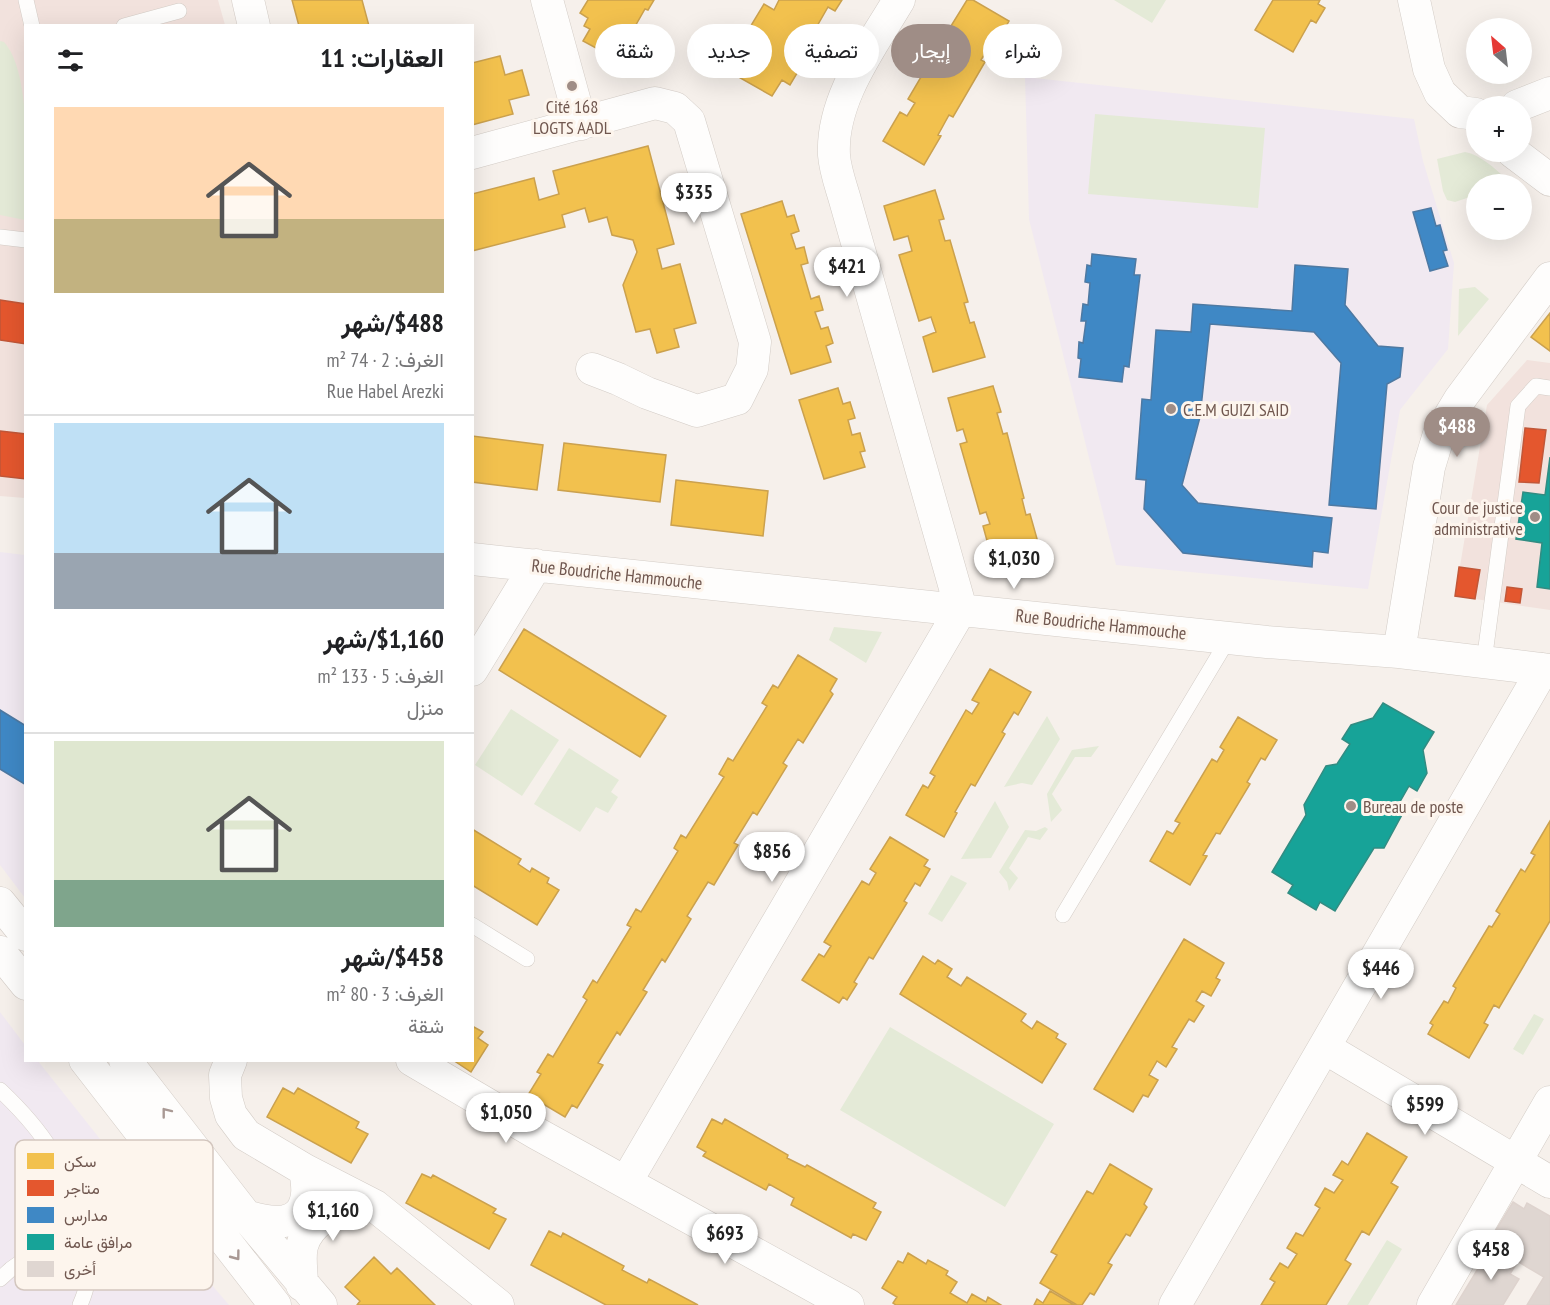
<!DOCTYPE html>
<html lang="ar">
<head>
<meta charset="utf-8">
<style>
  :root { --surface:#fff; --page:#f2f2f2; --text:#202124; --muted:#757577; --line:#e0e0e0; --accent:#9f8d86 }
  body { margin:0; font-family:"PT Sans Narrow",Vazirmatn,sans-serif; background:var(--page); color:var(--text); direction:rtl; height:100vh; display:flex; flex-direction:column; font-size:22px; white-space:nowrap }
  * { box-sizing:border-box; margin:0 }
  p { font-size:20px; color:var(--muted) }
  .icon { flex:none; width:33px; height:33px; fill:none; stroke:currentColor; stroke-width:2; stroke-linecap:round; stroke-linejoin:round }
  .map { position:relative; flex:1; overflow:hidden; direction:ltr }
  .details { position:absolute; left:24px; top:24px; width:450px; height:1038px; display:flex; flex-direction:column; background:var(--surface); border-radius:0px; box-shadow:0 6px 24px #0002; direction:rtl }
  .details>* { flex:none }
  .guide { position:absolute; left:492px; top:24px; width:570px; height:54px; direction:rtl; display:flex; gap:12px }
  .needle { width:39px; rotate:332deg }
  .buttons { position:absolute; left:1466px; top:18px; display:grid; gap:12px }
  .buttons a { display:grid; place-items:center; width:66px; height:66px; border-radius:50%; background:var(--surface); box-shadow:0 6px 24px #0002; font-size:30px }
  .price { position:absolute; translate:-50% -51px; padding:0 14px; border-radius:21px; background:#fff; color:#222; font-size:20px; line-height:39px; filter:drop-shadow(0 2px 3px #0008) }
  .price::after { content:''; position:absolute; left:50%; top:36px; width:18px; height:14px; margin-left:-9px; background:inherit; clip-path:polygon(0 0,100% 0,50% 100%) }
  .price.active { background:var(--accent); color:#fff }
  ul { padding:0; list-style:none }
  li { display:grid; align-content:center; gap:12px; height:318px; padding:0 30px }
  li+li { border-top:2px solid var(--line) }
  li span { display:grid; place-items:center; height:186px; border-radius:0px; color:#555 }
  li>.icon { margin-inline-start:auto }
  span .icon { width:108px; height:108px; fill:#fffc; stroke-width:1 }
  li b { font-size:26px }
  h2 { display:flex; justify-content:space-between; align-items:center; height:72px; padding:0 30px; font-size:26px }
  .chip { padding:0 21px; border-radius:27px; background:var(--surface); box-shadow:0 6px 24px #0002; font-size:21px; line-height:54px }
  .chip.active { background:var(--accent); color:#fff }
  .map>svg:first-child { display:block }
  .commercial { fill:#f2e2dd }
  .education { fill:#f1e9f1 }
  .green { fill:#e4ead7 }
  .homes { fill:#f2c14e; stroke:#cba14e; stroke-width:1.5 }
  .shops { fill:#e4572e; stroke:#c15738; stroke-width:1.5 }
  .schools { fill:#3f88c5; stroke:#4e79a2; stroke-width:1.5 }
  .public { fill:#17a398; stroke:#328c82; stroke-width:1.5 }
  .building { fill:#dfd6d1; stroke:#ded3ce; stroke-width:1.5 }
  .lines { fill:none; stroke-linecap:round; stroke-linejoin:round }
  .service-casing { stroke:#d3ccc6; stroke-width:16 }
  .minor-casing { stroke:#d3ccc6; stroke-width:33 }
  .service { stroke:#fefdfc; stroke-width:15 }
  .minor { stroke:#fefdfc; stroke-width:32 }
  .oneway { stroke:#a99994 }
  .poi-dot { fill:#9f8d86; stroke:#fdf5ed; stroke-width:2 }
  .labels { text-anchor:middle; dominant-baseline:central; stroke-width:6; stroke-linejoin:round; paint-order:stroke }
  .poi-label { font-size:18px; fill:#70574f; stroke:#fdf5ed; text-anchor:start }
  .street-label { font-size:18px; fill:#70574f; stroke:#fdf5ed }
  .key { fill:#fdf5ed; stroke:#d3c6be; stroke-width:1.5 }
  .key-label { font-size:16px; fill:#70574f }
</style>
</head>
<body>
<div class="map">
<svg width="1550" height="1305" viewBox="0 0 1550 1305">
  <rect width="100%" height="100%" fill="#f6f0eb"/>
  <path class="commercial" d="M0 0H218L225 25 26 26 25 498 0 496Z
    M1527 360 1550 363V610L1455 596 1487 405Z"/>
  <path class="education" d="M1025 77 1414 119 1423 161 1454 263 1448 349 1400 410 1368 589 1116 565 1029 219Z
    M0 552 25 555V898L0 865Z
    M0 1012 25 1045 26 1060 38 1061 108 1149 113 1163 112 1181 97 1210 115 1236 131 1231 150 1230 169 1235 229 1305H0Z"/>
  <path class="green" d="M1114 0H1166L1152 23Z
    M0 41 4 42C33 74 26 176 25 220L0 215Z
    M1095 114 1265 128 1258 208 1088 194Z
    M1465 152C1481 155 1495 169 1508 180L1506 184H1476V195L1455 202 1447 200 1443 191 1437 159Z
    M1475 287 1489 299 1458 336 1459 289Z
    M834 627 882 632 866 663 829 640Z
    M511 709 559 740 522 796 475 765Z
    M1047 716 1060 739 1032 785 1022 783 1004 787Z
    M1099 746 1091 757H1075L1052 794 1062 810 1051 822 1047 794 1072 750Z
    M569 748 619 780 611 792 618 797 608 813 596 807 580 832 534 804Z
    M995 801 1009 827 991 858 961 859Z
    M1045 827 1048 829 1040 840 1028 837 1009 868 1018 878 1009 891 1007 882 999 872 1025 830 1036 831Z
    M951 875 967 883 942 922 928 914Z
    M1534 1014 1544 1019 1523 1055 1513 1049Z
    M890 1027 1054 1124 1005 1207 840 1110Z
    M1387 1240 1402 1249 1368 1305H1347Z"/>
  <path class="homes" d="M292 0H362L369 26H299Z
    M588 0H654L648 10 645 9 633 30 636 32 627 48 615 41 607 54 583 41 590 29 584 26 588 18 580 13Z
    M779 0H842L835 11 828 7 812 35 818 38 790 85 782 80 772 96 735 75 745 58 735 52 764 4 774 10Z
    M967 0H973L1009 21 997 42 993 40 981 60 985 62 953 117 949 115 938 135 941 136 924 165 883 141 900 112 907 116 915 103 908 99 944 38 950 42 957 29 951 26Z
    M1273 0H1320L1318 4 1325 8 1316 23 1311 20 1293 52 1255 30Z
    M500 56 505 75 522 70 529 95 509 100 513 114 472 125V63Z
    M648 146 674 244 657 249 662 269 680 264 696 323 674 329 679 347 657 353 650 329 636 332 623 285 637 252 633 240 612 235 607 217 589 222 585 208 562 215 565 227 472 251V194L534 178 539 200 559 194 553 171Z
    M935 190 944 219 939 220 945 241 950 240 968 302 964 303 970 323 974 322 985 357 933 372 923 337 936 332 931 317 919 321 899 255 912 251 908 236 894 240 884 206Z
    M782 201 787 217 794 215 799 231 791 234 796 249 804 247 808 263 801 265 811 299 819 296 823 310 815 312 821 329 828 327 833 343 826 346 831 362 791 374 741 214Z
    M1550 313V351L1531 337Z
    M993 386 1001 412 997 413 1003 434 1007 433 1024 498 1022 499 1026 515 1030 514 1039 546 992 559 983 526 990 524 986 512 980 514 960 444 967 442 963 429 957 431 948 398Z
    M838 388 843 404 850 402 855 418 848 420 852 435 860 433 865 451 860 452 865 467 824 479 799 400Z
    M472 436 543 445 537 490 472 482Z
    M564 443 666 455 660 502 558 490Z
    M676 480 768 491 763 536 671 525Z
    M524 629 666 716 640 757 499 670Z
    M798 655 837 679 830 691 833 694 803 743 798 739 783 763 787 766 757 815 753 812 734 843 738 845 714 885 708 882 687 916 691 919 665 962 662 959 643 990 647 992 620 1035 617 1032 598 1063 603 1065 577 1108 572 1105 565 1117 528 1095 541 1074 537 1072 548 1054 553 1057 587 1000 583 997 593 980 597 983 631 927 627 925 636 909 641 912 678 851 674 848 681 835 686 838 724 777 719 774 728 758 733 761 767 706 762 703 773 685 778 688Z
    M990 669 1031 692 1018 715 1014 712 1002 732 1005 734 975 786 971 784 955 812 957 813 944 837 906 815 923 785 928 788 935 776 930 773 966 710 972 714 979 703 972 700Z
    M1238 717 1277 740 1265 760 1261 758 1247 782 1250 784 1220 834 1216 833 1203 855 1207 856 1190 885 1150 861 1167 831 1173 834 1180 823 1175 821 1212 759 1217 762 1224 750 1220 747Z
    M1550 821V921L1499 1008 1494 1005 1484 1023 1488 1025 1469 1058 1428 1034 1433 1025 1430 1023 1444 1001 1448 1003 1456 988 1453 986 1489 926 1492 927 1500 914 1496 911 1521 869 1525 872 1535 855 1531 853Z
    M472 829 521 859 518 864 530 872 532 868 549 878 547 883 559 890 537 925 472 885Z
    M890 837 928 860 924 866 930 869 920 886 915 883 904 901 907 903 873 959 869 957 854 982 857 984 847 1000 843 997 839 1003 802 980 819 954 824 957 831 946 824 942 862 881 869 885 876 873 870 869Z
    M1184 939 1224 963 1216 978 1220 980 1211 996 1202 991 1196 1001 1204 1006 1194 1022 1189 1019 1172 1047 1177 1049 1166 1067 1157 1061 1149 1075 1158 1080 1148 1097 1143 1095 1133 1112 1094 1089Z
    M923 956 935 964 938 960 952 969 947 977 961 986 967 977 1026 1014 1021 1021 1032 1029 1037 1021 1058 1034 1056 1038 1066 1044 1042 1083 900 994Z
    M472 1026 483 1032 478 1038 488 1045 471 1072 453 1060H472Z
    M283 1088 294 1094 298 1088 359 1122 356 1128 368 1134 351 1163 267 1117Z
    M712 1119 722 1124 725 1119 788 1155 787 1158 805 1167 807 1165 876 1203 873 1208 881 1212 866 1240 853 1234 851 1238 791 1205 794 1198 769 1184 766 1190 703 1156 706 1152 697 1147Z
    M1367 1133 1407 1157 1391 1183 1398 1187 1369 1235 1362 1231 1345 1260 1351 1264 1326 1305H1261L1275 1282 1270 1279 1280 1263 1288 1268 1297 1254 1287 1248 1296 1233 1303 1236 1320 1208 1315 1205 1325 1188 1334 1193 1343 1180 1333 1175 1342 1161 1348 1165Z
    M1110 1164 1152 1189 1144 1204 1147 1207 1130 1236 1126 1234 1108 1263 1112 1265 1094 1295 1090 1293 1082 1305H1077L1040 1283 1057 1255 1051 1252 1087 1191 1093 1194Z
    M422 1174 431 1178 433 1175 496 1209 493 1213 506 1219 489 1249 406 1203Z
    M549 1231 561 1237 563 1233 624 1266 622 1270 647 1283 649 1279 698 1305H606L531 1265Z
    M908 1253 926 1264 928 1260 948 1271 946 1275 957 1282 950 1293 967 1303 972 1294 986 1302 988 1297 1001 1305H896L893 1303 897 1297 882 1288 898 1261 903 1263Z
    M374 1257 391 1274 397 1268 435 1305H357L360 1301 345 1287Z
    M1050 1291 1074 1305H1034L1037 1299 1043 1303Z"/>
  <path class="shops" d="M0 300 26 304V344L0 340Z
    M1525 428 1546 430 1539 483 1519 482Z
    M0 431 26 434V479L0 476Z
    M1459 567 1480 570 1475 599 1455 596Z
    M1507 587 1522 589 1520 603 1505 601Z"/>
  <path class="schools" d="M1431 208 1436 226 1440 225 1447 250 1443 251 1448 266 1430 271 1413 212Z
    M1092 254 1136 259 1134 275H1140L1129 367 1124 366 1122 382 1079 377 1081 359 1078 358 1079 342 1083 343 1086 321H1081L1083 304 1088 305 1090 283 1085 282 1087 265 1091 266Z
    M1295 265 1348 269 1345 305 1378 346 1403 348 1400 377 1387 384 1376 509 1329 505 1341 363 1314 332 1210 324 1200 417 1182 485 1198 503 1332 518 1328 553 1313 551 1312 567 1183 553 1144 509 1146 480 1136 479 1142 399 1151 400 1156 330 1191 332 1193 304 1292 311Z
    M0 710 26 726V785L0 769Z"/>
  <path class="public" d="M1550 457V589L1537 587 1542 543 1516 539 1523 492 1545 495Z
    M1383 703 1434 732 1423 750 1427 773 1417 791 1409 786 1397 807 1404 811 1384 848H1374L1335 911 1320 902 1316 910 1288 893 1293 885 1272 872 1306 815 1304 805 1326 766 1337 764 1350 744 1342 739 1351 725 1373 718Z"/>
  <path class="building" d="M1513 1202 1524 1209 1527 1203 1550 1216V1305H1527L1544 1277 1498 1250 1500 1247 1490 1240Z
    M1491 1247 1517 1263 1510 1274 1519 1279 1503 1305H1456Z"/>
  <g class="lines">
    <g class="service-casing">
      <path id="service" d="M26 0 32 26
        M124 26 179 11
        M0 237 26 240
        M1484 662 1518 406 1536 386 1550 388
        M1063 915 1229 638
        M472 925 527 959
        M0 1090C19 1108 37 1127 51 1150 67 1179 92 1250 87 1283 86 1290 83 1298 80 1305
        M144 1195 152 1181 154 1152
        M0 1279 11 1269 41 1248 84 1241 144 1195 163 1189H186"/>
    </g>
    <g class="minor-casing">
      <path id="minor" d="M248 0 254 26
        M547 0 581 124
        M1414 0 1429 69 1440 93 1460 112 1476 114
        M1517 106 1550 93
        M1513 152 1550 180
        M472 153 655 103 675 108 689 121 755 342 752 369 737 399 697 411 647 393 618 379 592 369
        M472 559 1267 642 1399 652 1550 670
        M1399 652 1429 467 1439 434 1460 399 1550 278
        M472 670 536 565
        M0 903 26 935
        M0 952 26 984
        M1325 1048 1550 1182
        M85 1060 275 1305
        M125 1060 246 1216 321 1305
        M231 1060 225 1075 226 1098 231 1115 246 1135 305 1170 375 1206 498 1305
        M412 1060 536 1133 848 1305
        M626 1182 961 609 845 200C841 186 835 170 834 155 831 99 872 46 899 0
        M246 1216C271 1224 303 1229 307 1194 308 1186 306 1177 305 1170
        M302 1285C302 1272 299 1258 302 1246 308 1224 333 1208 356 1205 362 1204 369 1206 375 1206
        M1175 1305 1543 669
        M1433 1305 1550 1102"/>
    </g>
    <use href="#service" class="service"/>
    <use href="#minor" class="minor"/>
  </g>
  <defs><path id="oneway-chevron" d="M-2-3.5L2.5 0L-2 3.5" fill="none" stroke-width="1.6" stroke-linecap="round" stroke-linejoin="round" transform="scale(1.5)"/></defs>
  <g class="oneway">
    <use href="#oneway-chevron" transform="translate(166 1112) rotate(-128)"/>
    <use href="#oneway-chevron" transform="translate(236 1256) rotate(53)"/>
  </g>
  <g class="poi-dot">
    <circle cx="572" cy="86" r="6"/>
    <circle cx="1171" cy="409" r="6"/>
    <circle cx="1535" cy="517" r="6"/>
    <circle cx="1351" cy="806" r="6"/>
  </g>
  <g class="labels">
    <g class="poi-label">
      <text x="572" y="106" text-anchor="middle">Cité 168<tspan x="572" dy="21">LOGTS AADL</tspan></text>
      <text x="1183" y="409">C.E.M GUIZI SAID</text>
      <text x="1523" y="507" text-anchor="end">Cour de justice<tspan x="1523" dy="21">administrative</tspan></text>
      <text x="1363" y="806">Bureau de poste</text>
    </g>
    <g class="street-label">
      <text transform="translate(617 574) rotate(6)">Rue Boudriche Hammouche</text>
      <text transform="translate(1101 624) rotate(6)">Rue Boudriche Hammouche</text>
    </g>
  </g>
  <rect x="15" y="1140" width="198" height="150" rx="9" class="key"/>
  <rect x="27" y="1153" width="27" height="16" fill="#f2c14e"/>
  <rect x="27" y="1180" width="27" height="16" fill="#e4572e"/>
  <rect x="27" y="1207" width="27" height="16" fill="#3f88c5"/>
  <rect x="27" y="1234" width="27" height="16" fill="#17a398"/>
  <rect x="27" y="1261" width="27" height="16" fill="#dfd6d1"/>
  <g class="key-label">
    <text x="64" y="1167">سكن</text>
    <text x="64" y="1194">متاجر</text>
    <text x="64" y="1221">مدارس</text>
    <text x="64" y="1248">مرافق عامة</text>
    <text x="64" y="1275">أخرى</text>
  </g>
</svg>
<div class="buttons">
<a><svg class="needle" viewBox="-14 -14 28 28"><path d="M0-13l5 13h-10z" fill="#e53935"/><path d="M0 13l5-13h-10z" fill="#757577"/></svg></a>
<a>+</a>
<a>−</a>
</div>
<b class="price" style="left:694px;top:224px">$335</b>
<b class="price" style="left:847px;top:298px">$421</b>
<b class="price active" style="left:1457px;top:458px">$488</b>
<b class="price" style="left:1014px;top:590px">$1,030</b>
<b class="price" style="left:772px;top:883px">$856</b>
<b class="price" style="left:1381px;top:1000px">$446</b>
<b class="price" style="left:1425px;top:1136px">$599</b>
<b class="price" style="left:506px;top:1144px">$1,050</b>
<b class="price" style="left:333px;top:1242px">$1,160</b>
<b class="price" style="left:725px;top:1265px">$693</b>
<b class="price" style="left:1491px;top:1281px">$458</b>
<div class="guide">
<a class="chip">شراء</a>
<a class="chip active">إيجار</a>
<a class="chip">تصفية</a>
<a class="chip">جديد</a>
<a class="chip">شقة</a>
</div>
<section class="details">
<h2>العقارات: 11<svg class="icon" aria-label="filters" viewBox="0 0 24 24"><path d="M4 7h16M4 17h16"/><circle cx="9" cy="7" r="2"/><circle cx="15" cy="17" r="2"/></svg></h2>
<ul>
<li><span style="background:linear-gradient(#ffd9b3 60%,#c2b280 0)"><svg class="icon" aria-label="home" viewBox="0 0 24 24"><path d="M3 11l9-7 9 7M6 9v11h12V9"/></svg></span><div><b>$488/شهر</b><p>الغرف: 2 · 74 m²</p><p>Rue Habel Arezki</p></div></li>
<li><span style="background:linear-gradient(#bfe0f5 70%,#9aa5b1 0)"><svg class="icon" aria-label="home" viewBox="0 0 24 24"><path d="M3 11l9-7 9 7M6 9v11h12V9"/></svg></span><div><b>$1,160/شهر</b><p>الغرف: 5 · 133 m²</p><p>منزل</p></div></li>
<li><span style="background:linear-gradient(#dfe7d0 75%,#7fa58c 0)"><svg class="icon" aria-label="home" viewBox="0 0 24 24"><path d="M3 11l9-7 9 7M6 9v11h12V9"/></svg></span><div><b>$458/شهر</b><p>الغرف: 3 · 80 m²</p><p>شقة</p></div></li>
</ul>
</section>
</div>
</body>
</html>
